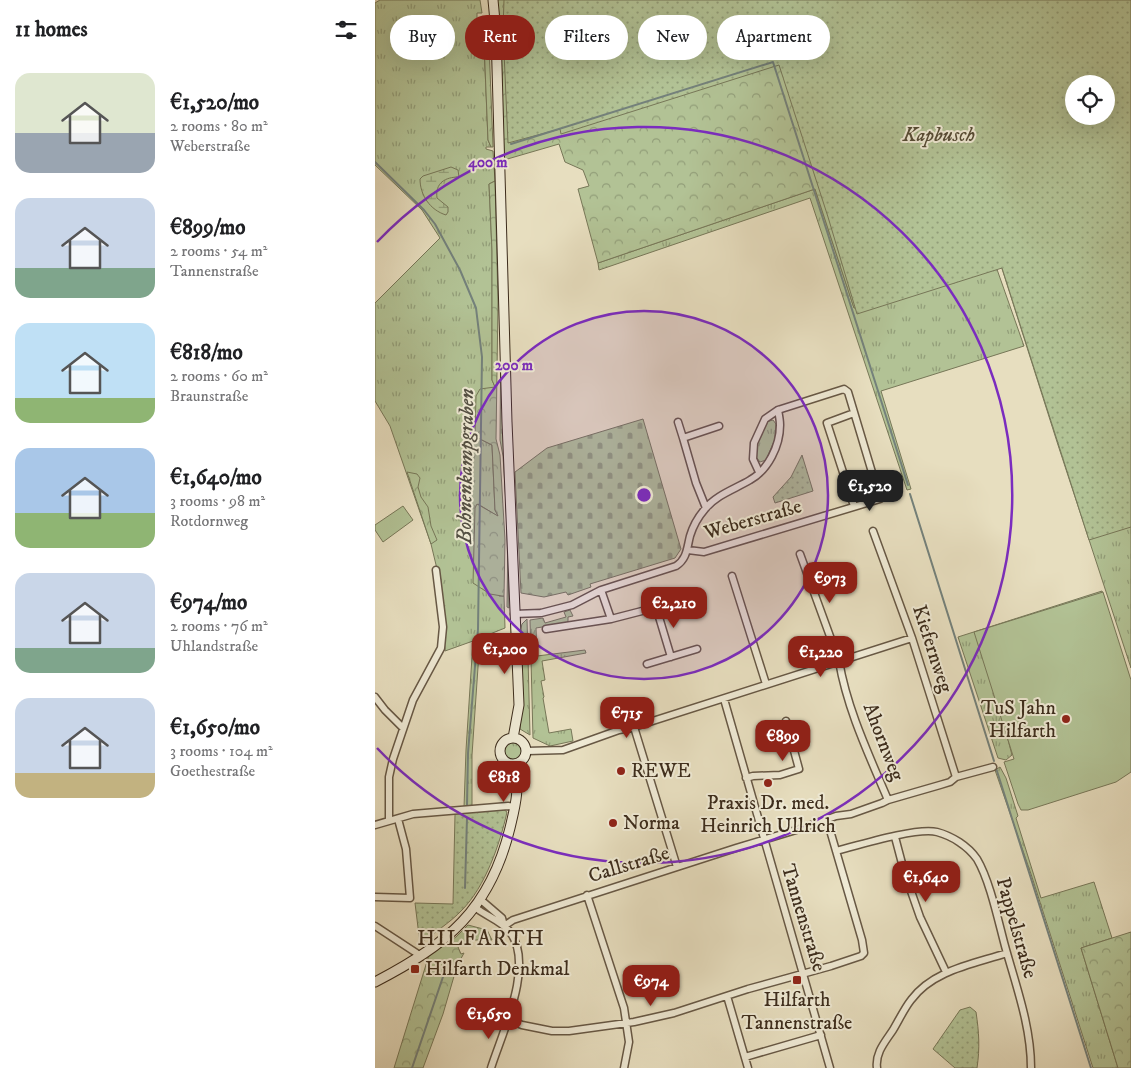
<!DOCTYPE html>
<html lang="en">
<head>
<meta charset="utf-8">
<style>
  :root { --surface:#fff; --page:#f6f6f6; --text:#202124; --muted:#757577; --accent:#8f2418 }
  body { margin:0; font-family:"IM FELL DW Pica",serif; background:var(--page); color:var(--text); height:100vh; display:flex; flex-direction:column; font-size:19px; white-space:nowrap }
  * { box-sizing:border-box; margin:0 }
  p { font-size:16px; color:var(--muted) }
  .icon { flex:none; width:28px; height:28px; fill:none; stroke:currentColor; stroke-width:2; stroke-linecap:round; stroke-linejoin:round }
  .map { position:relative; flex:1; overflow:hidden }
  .side { display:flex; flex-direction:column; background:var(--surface); width:375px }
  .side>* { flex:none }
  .top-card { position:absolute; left:15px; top:15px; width:475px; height:45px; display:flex; gap:10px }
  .fabs { position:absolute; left:690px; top:75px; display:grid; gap:10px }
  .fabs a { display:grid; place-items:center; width:50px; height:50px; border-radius:50%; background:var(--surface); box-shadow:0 5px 20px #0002; font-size:25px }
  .price { position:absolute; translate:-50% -42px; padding:0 11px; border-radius:10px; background:var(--accent); color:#fff; font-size:16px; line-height:32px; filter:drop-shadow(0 1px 2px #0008) }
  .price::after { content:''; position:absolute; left:50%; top:30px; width:15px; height:11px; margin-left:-8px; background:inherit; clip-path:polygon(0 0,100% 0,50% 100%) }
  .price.selected { background:#222; color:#fff }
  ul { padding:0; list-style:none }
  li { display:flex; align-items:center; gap:15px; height:125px; padding:0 15px }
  li span { display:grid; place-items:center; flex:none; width:140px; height:100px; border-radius:15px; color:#555 }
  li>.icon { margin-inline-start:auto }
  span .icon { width:60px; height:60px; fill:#fffc; stroke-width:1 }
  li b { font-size:21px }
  h2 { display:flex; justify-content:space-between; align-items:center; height:60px; padding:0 15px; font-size:21px }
  .chip { padding:0 18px; border-radius:22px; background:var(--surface); box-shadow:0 5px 20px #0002; font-size:18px; line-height:45px }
  .chip.selected { background:var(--accent); color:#fff }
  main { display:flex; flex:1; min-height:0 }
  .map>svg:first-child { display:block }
  .grass { fill:url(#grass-tufts); stroke:#777758 }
  .forest { fill:url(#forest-crowns); stroke:#777758; fill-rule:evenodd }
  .wetland { fill:url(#wetland-marsh); stroke:#777758 }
  .cemetery { fill:url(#cemetery-stones); stroke:#777758 }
  .park { fill:url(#park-dots); stroke:#777758; fill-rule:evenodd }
  .pitch { fill:#b2c295; stroke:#777758 }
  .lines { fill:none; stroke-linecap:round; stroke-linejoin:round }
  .stream { stroke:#74817b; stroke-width:2 }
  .minor-casing { stroke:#675845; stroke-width:9 }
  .secondary-casing { stroke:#3c2c1c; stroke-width:11 }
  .minor { stroke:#efead5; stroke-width:6 }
  .secondary { stroke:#efead5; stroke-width:9 }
  .ring { fill:none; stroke:#7b2cbf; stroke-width:2.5 }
  .poi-dot { fill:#8f2418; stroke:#efead5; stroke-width:2 }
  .labels { text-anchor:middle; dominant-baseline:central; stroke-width:4; stroke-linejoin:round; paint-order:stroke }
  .park-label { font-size:20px; font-style:italic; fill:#544a34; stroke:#efead5 }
  .street-label { font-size:20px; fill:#3c2c1c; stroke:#efead5 }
  .poi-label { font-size:20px; fill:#3c2c1c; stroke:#efead5; text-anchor:start }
  .water-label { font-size:21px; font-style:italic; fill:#545044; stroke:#efead5 }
  .quarter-label { font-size:22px; letter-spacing:1px; fill:#3c2c1c; stroke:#efead5 }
  .centre { fill:#7b2cbf; stroke:#efead5; stroke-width:2.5 }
  .ring-label { font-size:15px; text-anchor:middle; font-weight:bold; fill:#7b2cbf; stroke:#efead5; stroke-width:4; stroke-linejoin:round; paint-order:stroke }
</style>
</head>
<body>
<main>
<section class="side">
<h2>11 homes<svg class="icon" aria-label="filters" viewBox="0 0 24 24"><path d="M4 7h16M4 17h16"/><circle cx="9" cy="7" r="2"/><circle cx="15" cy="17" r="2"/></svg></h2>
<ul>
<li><span style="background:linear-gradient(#dfe7d0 60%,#9aa5b1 0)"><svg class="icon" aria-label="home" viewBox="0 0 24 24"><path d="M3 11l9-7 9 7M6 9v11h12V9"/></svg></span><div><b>€1,520/mo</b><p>2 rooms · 80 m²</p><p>Weberstraße</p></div></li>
<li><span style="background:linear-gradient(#c9d6e8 70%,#7fa58c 0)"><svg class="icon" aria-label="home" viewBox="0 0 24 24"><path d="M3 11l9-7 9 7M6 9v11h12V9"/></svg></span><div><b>€899/mo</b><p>2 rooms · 54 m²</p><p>Tannenstraße</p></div></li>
<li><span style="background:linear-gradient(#bfe0f5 75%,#8fb573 0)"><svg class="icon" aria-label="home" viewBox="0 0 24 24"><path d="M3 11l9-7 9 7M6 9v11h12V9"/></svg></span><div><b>€818/mo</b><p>2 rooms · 60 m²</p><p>Braunstraße</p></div></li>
<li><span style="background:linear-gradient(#a9c7e8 65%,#8fb573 0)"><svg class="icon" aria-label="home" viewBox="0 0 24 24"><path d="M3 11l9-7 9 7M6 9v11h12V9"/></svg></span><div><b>€1,640/mo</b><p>3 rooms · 98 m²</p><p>Rotdornweg</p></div></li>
<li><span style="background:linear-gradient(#c9d6e8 75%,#7fa58c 0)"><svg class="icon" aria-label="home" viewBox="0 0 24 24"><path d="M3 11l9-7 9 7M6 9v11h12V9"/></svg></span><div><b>€974/mo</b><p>2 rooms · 76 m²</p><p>Uhlandstraße</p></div></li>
<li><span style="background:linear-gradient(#c9d6e8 75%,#c2b280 0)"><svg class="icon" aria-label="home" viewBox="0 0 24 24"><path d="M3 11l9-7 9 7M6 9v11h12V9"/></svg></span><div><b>€1,650/mo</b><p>3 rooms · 104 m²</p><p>Goethestraße</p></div></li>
</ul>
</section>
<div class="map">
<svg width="756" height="1068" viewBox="0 0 756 1068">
  <defs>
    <pattern id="grass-tufts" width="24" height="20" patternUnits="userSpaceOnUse" patternTransform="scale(1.25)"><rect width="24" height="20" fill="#b2c295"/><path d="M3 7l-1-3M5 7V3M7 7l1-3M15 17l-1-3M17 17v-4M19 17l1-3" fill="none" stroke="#929e79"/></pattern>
    <pattern id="forest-crowns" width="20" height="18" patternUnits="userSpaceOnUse" patternTransform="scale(1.25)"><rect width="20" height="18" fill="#b2c295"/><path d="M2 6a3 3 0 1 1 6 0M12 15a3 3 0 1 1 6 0" fill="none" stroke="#929e79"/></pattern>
    <pattern id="wetland-marsh" width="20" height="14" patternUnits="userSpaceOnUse" patternTransform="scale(1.25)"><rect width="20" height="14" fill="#b2c295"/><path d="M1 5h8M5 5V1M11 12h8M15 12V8" fill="none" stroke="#929e79"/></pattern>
    <pattern id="cemetery-stones" width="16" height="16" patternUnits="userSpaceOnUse" patternTransform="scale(1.25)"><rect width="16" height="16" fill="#b2c295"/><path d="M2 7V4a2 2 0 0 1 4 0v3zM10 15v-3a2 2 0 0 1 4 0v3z" fill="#929e79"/></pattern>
    <pattern id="park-dots" width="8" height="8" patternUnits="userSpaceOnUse" patternTransform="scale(1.25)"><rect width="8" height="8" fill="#b2c295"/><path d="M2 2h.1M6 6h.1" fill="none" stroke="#929e79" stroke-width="1.8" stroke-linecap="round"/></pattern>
  </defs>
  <rect width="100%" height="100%" fill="#e7debf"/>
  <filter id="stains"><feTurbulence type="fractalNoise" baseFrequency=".004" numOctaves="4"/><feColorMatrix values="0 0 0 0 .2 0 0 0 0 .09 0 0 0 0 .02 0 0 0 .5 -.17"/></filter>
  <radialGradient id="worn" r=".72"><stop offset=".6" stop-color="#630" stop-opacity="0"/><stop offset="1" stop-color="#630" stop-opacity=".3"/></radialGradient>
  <path class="grass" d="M5 0H105L107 13H102V19H108L113 140 116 147H111V149L118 151 120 181 114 184 117 251V380L120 387 103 438 117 445 120 510 124 517 103 504 124 596H129L130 628 105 638 97 755V807H89L91 750 98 641 70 651 66 599 62 569 56 544 15 426 0 401V303L65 238 47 210 0 165V3Z
    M440 189 479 308 618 258 649 346 506 391 536 489 532 490 435 198 224 270 223 263Z
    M126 325 134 608 132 607 133 536 128 456 125 440Z
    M398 420 401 424 400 439 391 460 385 462 381 457 382 444 391 422Z
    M756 421V668L683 445Z
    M727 591 732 606 628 721 637 755 631 760 623 758 583 637Z
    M195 610 198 616 193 617V621L191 623 161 628 162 656 210 650 211 653 167 661 170 680 166 681 169 697 168 698 174 733 196 729 198 741 175 746 158 738 155 620 168 618 170 623 191 617 189 612Z
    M152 619 155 735 145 729 147 706 146 658 148 657 147 631 145 632 147 624Z
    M129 751a9 9 0 1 1 18 0a9 9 0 1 1-18 0Z
    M625 767 631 778 643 816 641 818 666 898 719 882 737 938 706 948 743 1068H718L656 874 620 770Z"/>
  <path class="forest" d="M122 0H756V421L683 445 623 256 479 308 440 189 223 263 203 189 214 186 208 170 190 162 184 144 129 160 126 43ZM699 84H731V116H699Z
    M108 19H113L118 147H116L113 140Z
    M120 181 123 303 121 439 125 455 130 540 129 596H127L115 594 98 583 100 508 102 504 123 516 120 510 117 445 103 438 100 434 101 396 105 389 120 387 117 380V251L114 184Z
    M32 472 42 474 45 478 43 487 46 497 53 507 56 526 62 540 56 544Z
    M93 925 112 930 117 940H97L83 947 86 954 89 953 82 966 68 1014 48 1068H19L54 955 81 937Z
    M756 932V1068H743L706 948Z"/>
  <path class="wetland" d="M76 167 83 170 84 177C70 177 60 183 62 198L73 207V212L71 215C55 210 45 195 45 179L48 176Z"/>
  <path class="cemetery" d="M268 419 306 549 300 558 215 584 216 587 193 595 191 592 169 597 146 593 140 472 172 448Z"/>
  <path class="park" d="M129 0H756V527L714 540 627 268 482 314 453 217 404 65 186 134 185 129 133 143 128 29ZM699 84H731V116H699Z
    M427 455 438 491 400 503 398 497 416 477Z
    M128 809 132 812C125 844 110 887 87 910 75 923 58 933 45 944L40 903 78 904 80 814Z
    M595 1007 601 1012C604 1032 605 1048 602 1068H580L558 1049 585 1010Z"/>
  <path class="pitch" d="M28 506 38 520 8 542 0 530V525Z
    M728 592 756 680V772L741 782 653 810H646L643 804 629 762 639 759 599 632Z"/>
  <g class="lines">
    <path class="stream" d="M136 144 398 62 533 485
      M0 162 49 210 60 224 85 270 101 308 107 357 103 629 93 753 92 805
      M535 494 619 761
      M621 768 716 1068
      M90 888 92 818
      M37 1068 70 971"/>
    <g class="minor-casing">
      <path id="minor" d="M479 413 452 423 479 506
        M303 422 308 438
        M384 472 378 459 379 443 390 419 403 410
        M331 508 321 483 308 438 344 426
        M498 531 537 638 581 777
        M425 554 464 661C472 709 494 755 513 800
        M357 576 391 684
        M226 590 236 619 298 603
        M281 607 296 657
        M139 614 166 613 197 605 226 590 301 566C312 559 312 548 315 536 318 526 323 517 330 509 341 495 360 489 375 480 393 470 405 446 405 425 405 420 404 415 403 410L469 389 473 392 505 499 329 552 313 550
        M171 629 236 619
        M272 664 322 649
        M0 697 10 710 28 728
        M349 699 455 1068
        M259 727 302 867
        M152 751 188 750 244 730 259 727 537 638
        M371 778 378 776 405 775 424 769 411 721
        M14 820V777L18 759 38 700 66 648 68 627 61 570
        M0 825 38 814 133 806 140 807
        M520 837 529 871 545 917 571 972
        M461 851C484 845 542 827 562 832 577 836 593 846 602 859 615 881 623 920 630 946 641 986 656 1026 656 1068
        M212 895 249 1008 254 1042 249 1068
        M0 897 35 898 31 849 23 819
        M106 900 127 918 129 926
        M101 908C111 916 127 921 135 932 160 965 127 1033 116 1068
        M0 926 46 956
        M129 926 138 920 361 848 431 827 461 816 476 814 507 803 513 800 565 785 575 782 581 777 618 767
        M352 996 373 1068
        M132 1019 147 1025 177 1031H194L259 1022 299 1013 373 989 456 966 486 956 489 953 487 940 452 820
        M370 1057 446 1035
        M502 1068C500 1053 510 1042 518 1030 524 1020 529 1009 536 1000 558 970 599 964 632 953"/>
    </g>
    <g class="secondary-casing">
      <path id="secondary" d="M118 0 121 32 132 422 144 705 138 738
        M125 751a13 13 0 1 1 26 0a13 13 0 1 1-26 0Z
        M0 982C72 945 115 910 135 828 140 807 146 786 138 765"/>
    </g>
    <use href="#minor" class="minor"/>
    <use href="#secondary" class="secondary"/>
  </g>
  <circle cx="269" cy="495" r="184" fill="#7b2cbf" fill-opacity=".12"/>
  <g class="ring">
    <circle cx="269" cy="495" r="184"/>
    <path d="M2 242A368 368 0 1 1 2 748"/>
  </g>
  <g class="poi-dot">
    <circle cx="691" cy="719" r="5"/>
    <circle cx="246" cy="771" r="5"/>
    <circle cx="393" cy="783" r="5"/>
    <circle cx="238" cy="823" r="5"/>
    <rect x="35" y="964" width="10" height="10" rx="2.5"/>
    <rect x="417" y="975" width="10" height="10" rx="2.5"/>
  </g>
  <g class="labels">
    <g class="park-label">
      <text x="564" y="135">Kapbusch</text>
    </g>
    <g class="street-label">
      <text transform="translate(378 520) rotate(-16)">Weberstraße</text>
      <text transform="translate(557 649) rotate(72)">Kiefernweg</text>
      <text transform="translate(508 742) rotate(69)">Ahornweg</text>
      <text transform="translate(254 865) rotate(-17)">Callstraße</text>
      <text transform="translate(428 918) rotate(73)">Tannenstraße</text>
      <text transform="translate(641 928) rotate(74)">Pappelstraße</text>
    </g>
    <g class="poi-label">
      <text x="681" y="708" text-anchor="end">TuS Jahn<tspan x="681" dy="23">Hilfarth</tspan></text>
      <text x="256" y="771">REWE</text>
      <text x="393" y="803" text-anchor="middle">Praxis Dr. med.<tspan x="393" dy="23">Heinrich Ullrich</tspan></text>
      <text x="248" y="823">Norma</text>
      <text x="50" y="969">Hilfarth Denkmal</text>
      <text x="422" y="1000" text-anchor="middle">Hilfarth<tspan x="422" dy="23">Tannenstraße</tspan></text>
    </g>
    <g class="water-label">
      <text transform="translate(91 466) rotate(-89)">Bohnenkampgraben</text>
    </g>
    <g class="quarter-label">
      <text x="106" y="938">HILFARTH</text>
    </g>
  </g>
  <circle cx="269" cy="495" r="8" class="centre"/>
  <g class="ring-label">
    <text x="113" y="167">400 m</text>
    <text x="139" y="370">200 m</text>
  </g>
  <rect width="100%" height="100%" filter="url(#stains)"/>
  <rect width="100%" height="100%" fill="url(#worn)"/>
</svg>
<div class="fabs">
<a><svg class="icon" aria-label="locate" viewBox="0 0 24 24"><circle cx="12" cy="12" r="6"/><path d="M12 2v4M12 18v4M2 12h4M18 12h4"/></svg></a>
</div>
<b class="price selected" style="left:495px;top:512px">€1,520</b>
<b class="price" style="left:455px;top:604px">€973</b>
<b class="price" style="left:299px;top:629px">€2,210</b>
<b class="price" style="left:130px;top:675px">€1,200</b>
<b class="price" style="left:446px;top:678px">€1,220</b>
<b class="price" style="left:252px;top:739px">€715</b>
<b class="price" style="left:408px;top:762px">€899</b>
<b class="price" style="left:129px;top:803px">€818</b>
<b class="price" style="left:551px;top:903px">€1,640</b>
<b class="price" style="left:276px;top:1007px">€974</b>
<b class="price" style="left:114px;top:1040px">€1,650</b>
<div class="top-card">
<a class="chip">Buy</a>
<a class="chip selected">Rent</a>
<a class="chip">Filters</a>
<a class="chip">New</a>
<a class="chip">Apartment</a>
</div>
</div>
</main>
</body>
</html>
